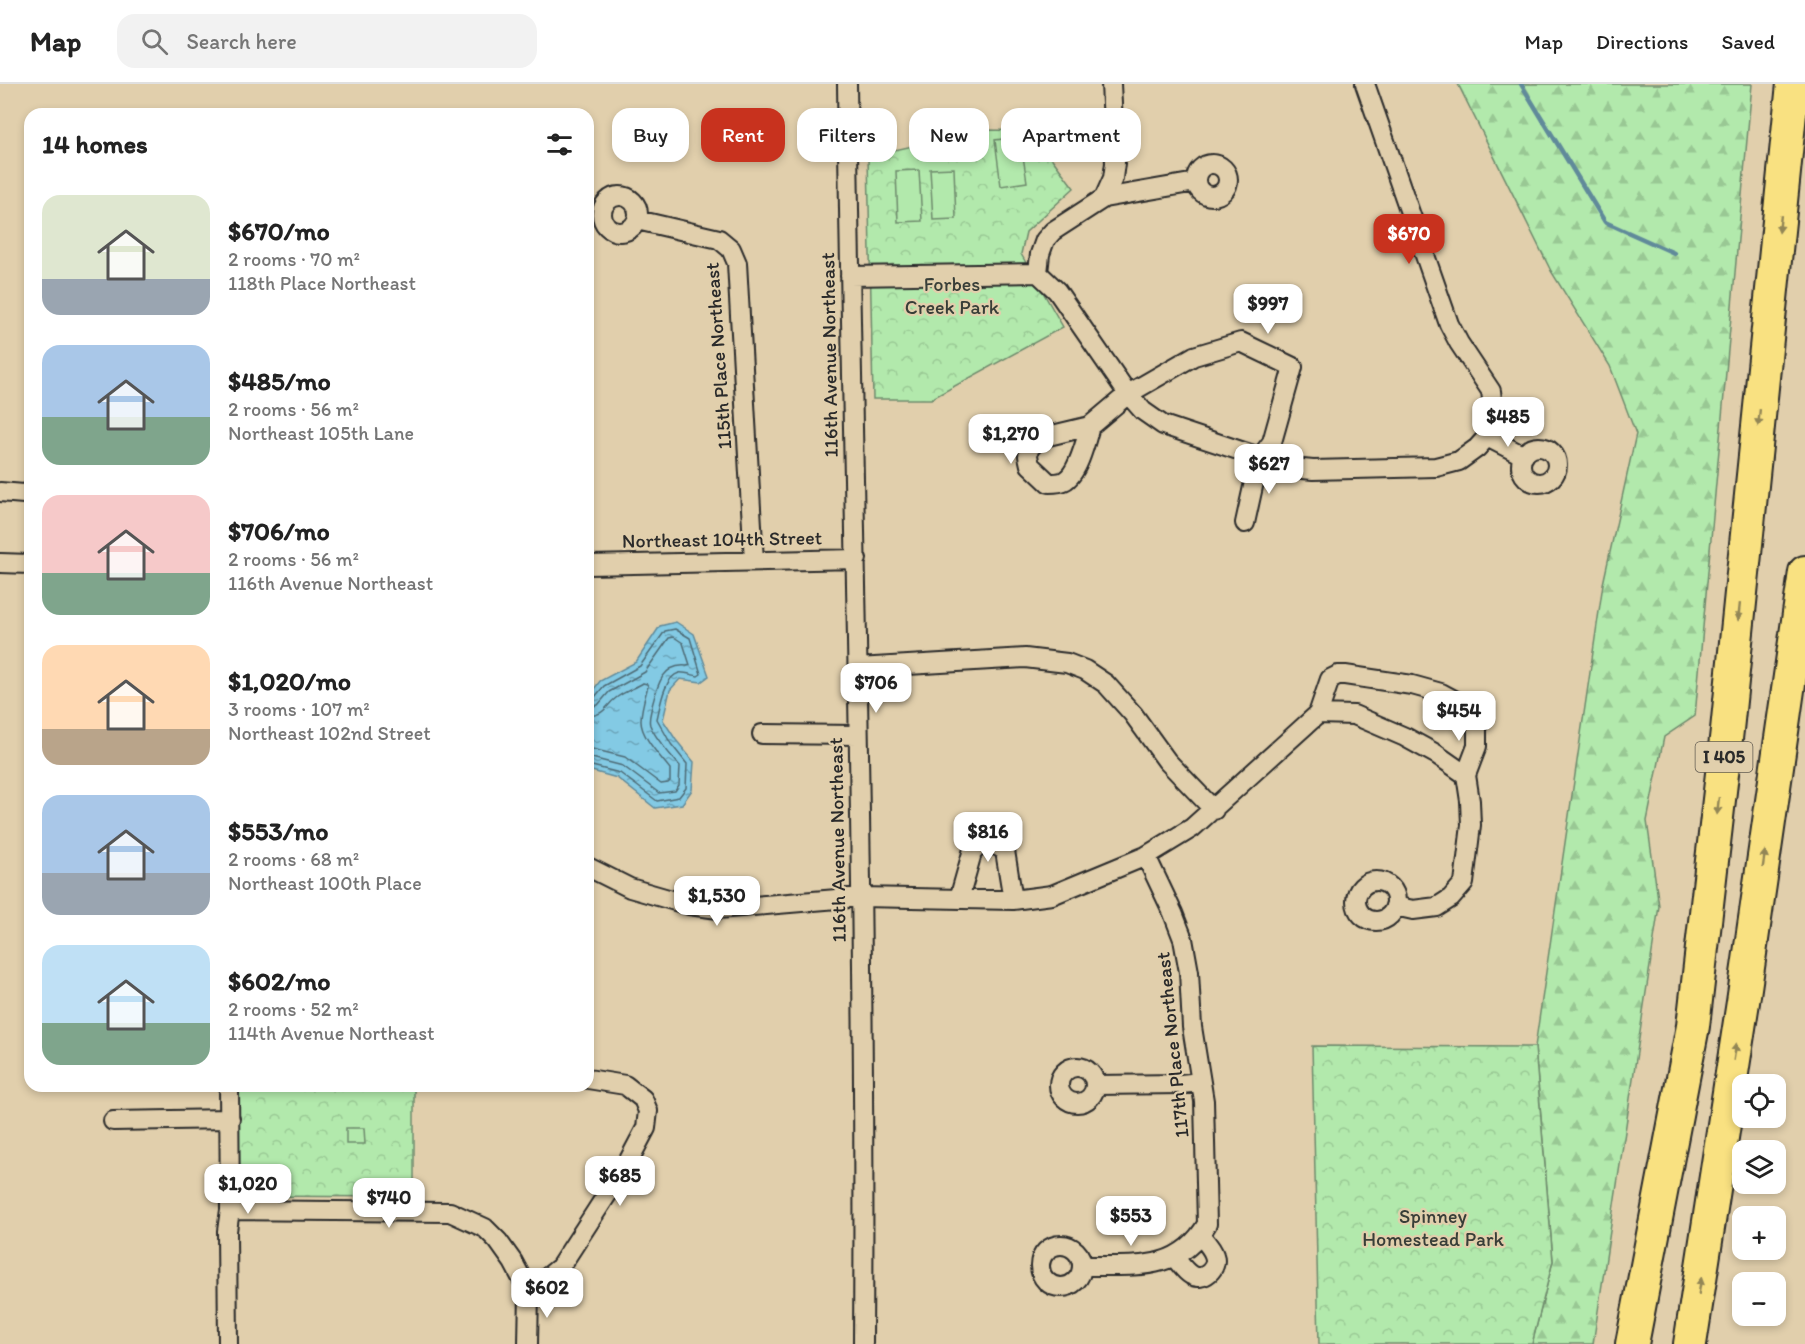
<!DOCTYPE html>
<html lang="en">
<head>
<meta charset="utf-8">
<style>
  :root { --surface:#fff; --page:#f2f2f2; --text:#222; --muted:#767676; --line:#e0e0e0; --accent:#c8321e }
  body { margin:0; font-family:Itim,sans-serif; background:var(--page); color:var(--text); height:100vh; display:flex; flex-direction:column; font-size:22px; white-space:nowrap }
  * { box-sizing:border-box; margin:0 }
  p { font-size:20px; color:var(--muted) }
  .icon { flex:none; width:33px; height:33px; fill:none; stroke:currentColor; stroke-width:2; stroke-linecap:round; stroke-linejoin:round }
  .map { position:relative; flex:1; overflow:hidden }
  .panel { position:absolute; left:24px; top:24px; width:570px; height:984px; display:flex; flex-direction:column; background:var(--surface); border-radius:18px; box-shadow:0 3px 9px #0003 }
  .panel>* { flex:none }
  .guide { position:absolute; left:612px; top:24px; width:570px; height:54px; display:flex; gap:12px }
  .fabs { position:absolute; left:1732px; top:990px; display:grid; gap:12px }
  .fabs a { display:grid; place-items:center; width:54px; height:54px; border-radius:12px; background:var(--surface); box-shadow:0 3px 9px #0003; font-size:30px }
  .price { position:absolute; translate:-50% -51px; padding:0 14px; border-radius:12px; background:#fff; color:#222; font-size:20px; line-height:39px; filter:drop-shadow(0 2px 3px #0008) }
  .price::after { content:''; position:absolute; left:50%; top:36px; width:18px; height:14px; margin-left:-9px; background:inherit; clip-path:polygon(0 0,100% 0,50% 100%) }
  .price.selected { background:var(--accent); color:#fff }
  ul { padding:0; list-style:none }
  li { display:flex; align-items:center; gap:18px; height:150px; padding:0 18px }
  li span { display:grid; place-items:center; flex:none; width:168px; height:120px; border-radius:18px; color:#555 }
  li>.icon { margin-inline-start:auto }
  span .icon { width:72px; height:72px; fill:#fffc; stroke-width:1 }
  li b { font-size:26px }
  h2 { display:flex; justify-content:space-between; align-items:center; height:72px; padding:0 18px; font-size:26px }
  .pill { padding:0 21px; border-radius:18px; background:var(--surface); box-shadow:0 3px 9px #0003; font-size:21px; line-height:54px }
  .pill.selected { background:var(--accent); color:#fff }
  header { display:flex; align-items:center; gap:36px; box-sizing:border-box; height:84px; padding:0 30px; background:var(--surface); border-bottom:2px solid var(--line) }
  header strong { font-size:28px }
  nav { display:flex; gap:33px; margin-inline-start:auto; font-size:21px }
  .search { width:420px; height:54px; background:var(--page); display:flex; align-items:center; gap:15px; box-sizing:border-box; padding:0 21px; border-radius:18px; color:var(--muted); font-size:22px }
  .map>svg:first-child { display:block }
  .forest { fill:url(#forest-firs); stroke:#6e8a6c; stroke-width:1.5 }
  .park { fill:url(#park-crowns); stroke:#6e8a6c; stroke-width:1.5 }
  .pitch { fill:#b2e9ac; stroke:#6e8a6c; stroke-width:1.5 }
  .water { fill:url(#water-ripples); stroke:#608a9a; stroke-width:1.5 }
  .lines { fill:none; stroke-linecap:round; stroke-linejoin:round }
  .shore { stroke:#4e6b75; stroke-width:1.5 }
  .stream { stroke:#608a9a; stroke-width:4.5 }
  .street-casing { stroke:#2b2b2b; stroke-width:22 }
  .highway-casing { stroke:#2b2b2b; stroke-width:36 }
  .street { stroke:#e1cfac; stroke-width:18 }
  .highway { stroke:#f9e181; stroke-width:32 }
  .oneway { fill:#928656 }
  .labels { text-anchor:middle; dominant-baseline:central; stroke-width:4.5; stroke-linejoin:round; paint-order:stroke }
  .shield { fill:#e1cfac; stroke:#625c52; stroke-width:1.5 }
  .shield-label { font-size:18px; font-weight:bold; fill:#2b2b2b }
  .park-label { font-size:20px; fill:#383e38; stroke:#e1cfac }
  .street-label { font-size:20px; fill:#2b2b2b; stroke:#e1cfac }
</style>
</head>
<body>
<header>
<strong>Map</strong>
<div class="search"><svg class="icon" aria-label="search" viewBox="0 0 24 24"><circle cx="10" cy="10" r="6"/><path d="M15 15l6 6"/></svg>Search here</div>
<nav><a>Map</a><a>Directions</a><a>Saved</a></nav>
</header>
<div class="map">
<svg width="1805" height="1260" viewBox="0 0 1805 1260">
  <defs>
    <pattern id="forest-firs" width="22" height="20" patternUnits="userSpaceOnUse" patternTransform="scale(1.5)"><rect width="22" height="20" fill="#b2e9ac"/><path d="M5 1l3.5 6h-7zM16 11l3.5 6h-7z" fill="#99c894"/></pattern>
    <pattern id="park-crowns" width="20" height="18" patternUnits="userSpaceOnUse" patternTransform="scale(1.5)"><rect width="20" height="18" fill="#b2e9ac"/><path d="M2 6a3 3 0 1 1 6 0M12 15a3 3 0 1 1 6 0" fill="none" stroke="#99c894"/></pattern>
    <pattern id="water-ripples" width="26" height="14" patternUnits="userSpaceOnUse" patternTransform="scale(1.5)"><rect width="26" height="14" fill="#83cae4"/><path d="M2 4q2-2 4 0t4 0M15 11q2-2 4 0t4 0" fill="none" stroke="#6ba4b9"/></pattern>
  </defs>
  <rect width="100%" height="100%" fill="#e1cfac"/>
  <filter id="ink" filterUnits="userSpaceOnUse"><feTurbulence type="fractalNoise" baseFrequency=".0167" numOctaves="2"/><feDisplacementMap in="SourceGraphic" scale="12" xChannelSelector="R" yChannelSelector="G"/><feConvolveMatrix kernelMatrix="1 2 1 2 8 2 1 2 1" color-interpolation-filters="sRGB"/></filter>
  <g filter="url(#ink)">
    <path class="forest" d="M1458 0H1752L1695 632 1664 653 1647 737 1659 822 1593 1260H1532L1553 1177 1535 963 1603 500 1636 350 1610 282 1551 187Z"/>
    <path class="park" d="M984 46 1031 47 1074 104 1026 148 1021 170 1063 243 931 315H873L868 72Z
      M1312 962 1535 963 1553 1177 1532 1260H1319Z
      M237 1002H414V1113L237 1112Z"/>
    <path class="pitch" d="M1020 53 1027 98 1001 102 995 56Z
      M954 84 956 135 933 136 930 85Z
      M919 86 922 137 898 138 896 87Z
      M346 1044H364L365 1060H346Z"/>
    <path class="water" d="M676 538 694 550 709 592 701 598 680 595 670 606 663 636 676 656 694 678 692 706 682 720 655 724 617 694 588 686V613L600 597 636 578 660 542Z"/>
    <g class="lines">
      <path class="shore" d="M588 616 594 614 604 602 640 582 665 547 675 545 690 554 701 590 698 592C692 591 684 588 679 589 664 593 660 623 657 635L671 660 687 680 686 704 679 713 657 717 620 689 588 681
        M588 623 598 621 609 608 645 588 669 554 674 553 683 559 690 581 687 582C662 579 657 603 652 622 651 628 648 635 650 641 656 656 670 670 680 682L679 701 675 707 659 709 623 682 588 673
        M588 632C606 631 605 622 616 614 624 608 635 604 643 599L647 600 648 602C645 613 641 625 641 636 640 652 661 673 670 685V697L668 699 661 700 625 673 588 664"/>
      <path class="stream" d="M1521 0 1605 138 1674 169"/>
      <g class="street-casing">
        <path id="street" d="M847 0C853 420 866 840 863 1260
          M1365 0 1449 240 1459 259 1491 307 1493 324 1487 353
          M1196 96a16 16 0 1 1 32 0a16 16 0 1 1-32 0Z
          M602 130a18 18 0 1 1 36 0a18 18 0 1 1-36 0Z
          M1104 114 1196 98
          M637 136 719 155 731 165 737 179 754 477
          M1038 189 1057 207 1128 310 1143 327 1163 341 1292 384 1313 386 1436 383 1459 377 1477 364 1487 353 1524 372
          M1038 189 1040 170 1045 156 1053 147 1104 114 1113 94 1115 79 1111 0
          M850 192 1038 189
          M1090 342C1086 356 1078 390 1064 397 1060 399 1054 399 1049 399L1030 381 1028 372 1029 365 1036 357 1044 353 1090 342 1128 310 1194 272 1241 258 1293 283 1272 358 1260 374 1256 389 1245 439
          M1521 381a18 18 0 1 1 36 0a18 18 0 1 1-36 0Z
          M0 408 24 410 30 408
          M0 479 30 480
          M588 481 857 475
          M858 584 1025 574 1067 579 1085 586 1106 600 1133 630 1167 677 1214 726
          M1318 630 1354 631 1405 653 1436 670 1466 691
          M762 650 858 651
          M588 783 630 804 689 821 718 825 861 813 1013 816 1052 811 1146 772 1192 744 1318 630 1330 595 1338 591H1345L1412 601 1441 609 1471 625 1477 641V662L1466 691 1470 717 1471 741 1464 799 1451 814 1437 823 1413 826 1395 822
          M1356 817a20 20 0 1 1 40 0a20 20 0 1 1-40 0Z
          M959 815 972 769 978 762C989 759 996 760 1005 767L1013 816
          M1059 1001a18 18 0 1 1 36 0a18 18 0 1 1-36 0Z
          M1095 1001 1181 1000 1201 998
          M113 1037 230 1035
          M230 1126 450 1128 485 1144 498 1157 513 1178 529 1208
          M1040 1182a21 21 0 1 1 42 0a21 21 0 1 1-42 0Z
          M1174 1173C1179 1178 1184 1187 1191 1191 1203 1198 1219 1185 1214 1171 1212 1164 1205 1157 1200 1151
          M1082 1182C1132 1181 1178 1190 1207 1140L1204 1017 1192 943 1189 888 1183 855 1173 829 1146 772
          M529 1208 560 1183 628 1078 646 1044 648 1027 643 1015 625 1001 588 995
          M228 1260 227 1147 230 1126 229 1002
          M528 1260 529 1208"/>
      </g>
      <g class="highway-casing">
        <path id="highway" d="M1632 1260 1693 942 1727 646 1793 0
          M1690 1260 1743 918 1805 488"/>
      </g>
      <use href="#street" class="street"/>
      <use href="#highway" class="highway"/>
    </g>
    <defs><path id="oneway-solid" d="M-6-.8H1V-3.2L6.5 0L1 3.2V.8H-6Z" transform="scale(1.5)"/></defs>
    <g class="oneway">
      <use href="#oneway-solid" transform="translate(1780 140) rotate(96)"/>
      <use href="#oneway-solid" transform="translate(1759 334) rotate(96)"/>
      <use href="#oneway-solid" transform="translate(1739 528) rotate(96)"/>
      <use href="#oneway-solid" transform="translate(1718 722) rotate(96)"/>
      <use href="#oneway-solid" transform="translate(1764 775) rotate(-82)"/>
      <use href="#oneway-solid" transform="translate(1735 968) rotate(-81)"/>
      <use href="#oneway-solid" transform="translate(1700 1202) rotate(-81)"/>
    </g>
  </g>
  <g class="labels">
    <rect class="shield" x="1695.5" y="658" width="57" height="30" rx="4.5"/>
    <g class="shield-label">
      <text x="1724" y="673">I 405</text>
    </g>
    <g class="park-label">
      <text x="952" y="200">Forbes<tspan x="952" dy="23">Creek Park</tspan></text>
      <text x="1433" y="1132">Spinney<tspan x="1433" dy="23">Homestead Park</tspan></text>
    </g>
    <g class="street-label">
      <text transform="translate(829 271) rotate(-91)">116th Avenue Northeast</text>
      <text transform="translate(718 272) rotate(-94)">115th Place Northeast</text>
      <text transform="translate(722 455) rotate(-1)">Northeast 104th Street</text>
      <text transform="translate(837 756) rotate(-91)">116th Avenue Northeast</text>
      <text transform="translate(1172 961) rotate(-96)">117th Place Northeast</text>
    </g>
  </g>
</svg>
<div class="fabs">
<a><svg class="icon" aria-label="locate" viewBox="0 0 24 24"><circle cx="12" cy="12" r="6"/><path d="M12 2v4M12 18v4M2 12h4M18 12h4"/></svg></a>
<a><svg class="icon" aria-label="layers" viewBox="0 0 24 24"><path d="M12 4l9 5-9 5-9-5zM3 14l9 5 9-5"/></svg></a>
<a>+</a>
<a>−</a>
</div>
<b class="price selected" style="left:1409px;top:181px">$670</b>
<b class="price" style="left:1268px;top:251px">$997</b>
<b class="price" style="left:1508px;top:364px">$485</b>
<b class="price" style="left:1011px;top:381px">$1,270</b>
<b class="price" style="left:1269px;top:411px">$627</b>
<b class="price" style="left:876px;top:630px">$706</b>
<b class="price" style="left:1459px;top:658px">$454</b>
<b class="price" style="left:988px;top:779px">$816</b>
<b class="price" style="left:717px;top:843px">$1,530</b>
<b class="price" style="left:620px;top:1123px">$685</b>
<b class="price" style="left:248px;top:1131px">$1,020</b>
<b class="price" style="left:389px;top:1145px">$740</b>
<b class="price" style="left:1131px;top:1163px">$553</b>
<b class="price" style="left:547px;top:1235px">$602</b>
<div class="guide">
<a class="pill">Buy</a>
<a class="pill selected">Rent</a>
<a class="pill">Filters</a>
<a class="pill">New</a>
<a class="pill">Apartment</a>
</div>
<section class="panel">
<h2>14 homes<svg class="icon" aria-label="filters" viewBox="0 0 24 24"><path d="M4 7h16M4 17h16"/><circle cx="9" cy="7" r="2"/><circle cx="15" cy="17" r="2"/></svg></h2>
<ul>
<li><span style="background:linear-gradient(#dfe7d0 70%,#9aa5b1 0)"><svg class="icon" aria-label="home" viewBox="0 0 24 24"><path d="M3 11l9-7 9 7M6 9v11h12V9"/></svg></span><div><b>$670/mo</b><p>2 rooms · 70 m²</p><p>118th Place Northeast</p></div></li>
<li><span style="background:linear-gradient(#a9c7e8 60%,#7fa58c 0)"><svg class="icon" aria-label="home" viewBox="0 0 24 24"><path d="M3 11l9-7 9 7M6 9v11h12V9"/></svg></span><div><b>$485/mo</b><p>2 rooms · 56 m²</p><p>Northeast 105th Lane</p></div></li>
<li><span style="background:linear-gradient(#f6c9c9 65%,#7fa58c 0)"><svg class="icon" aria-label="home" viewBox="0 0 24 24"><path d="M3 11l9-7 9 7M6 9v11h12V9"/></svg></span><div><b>$706/mo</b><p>2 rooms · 56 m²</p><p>116th Avenue Northeast</p></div></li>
<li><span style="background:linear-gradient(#ffd9b3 70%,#b9a48a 0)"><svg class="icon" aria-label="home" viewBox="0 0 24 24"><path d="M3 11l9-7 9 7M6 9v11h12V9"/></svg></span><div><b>$1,020/mo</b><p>3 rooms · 107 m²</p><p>Northeast 102nd Street</p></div></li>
<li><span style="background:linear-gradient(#a9c7e8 65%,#9aa5b1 0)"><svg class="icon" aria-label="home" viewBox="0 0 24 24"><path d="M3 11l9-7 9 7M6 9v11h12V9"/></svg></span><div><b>$553/mo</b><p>2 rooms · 68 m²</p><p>Northeast 100th Place</p></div></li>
<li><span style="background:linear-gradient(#bfe0f5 65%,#7fa58c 0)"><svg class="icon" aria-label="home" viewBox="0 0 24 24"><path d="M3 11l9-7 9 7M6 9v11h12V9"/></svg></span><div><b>$602/mo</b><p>2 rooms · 52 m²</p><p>114th Avenue Northeast</p></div></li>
</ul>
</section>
</div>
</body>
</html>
